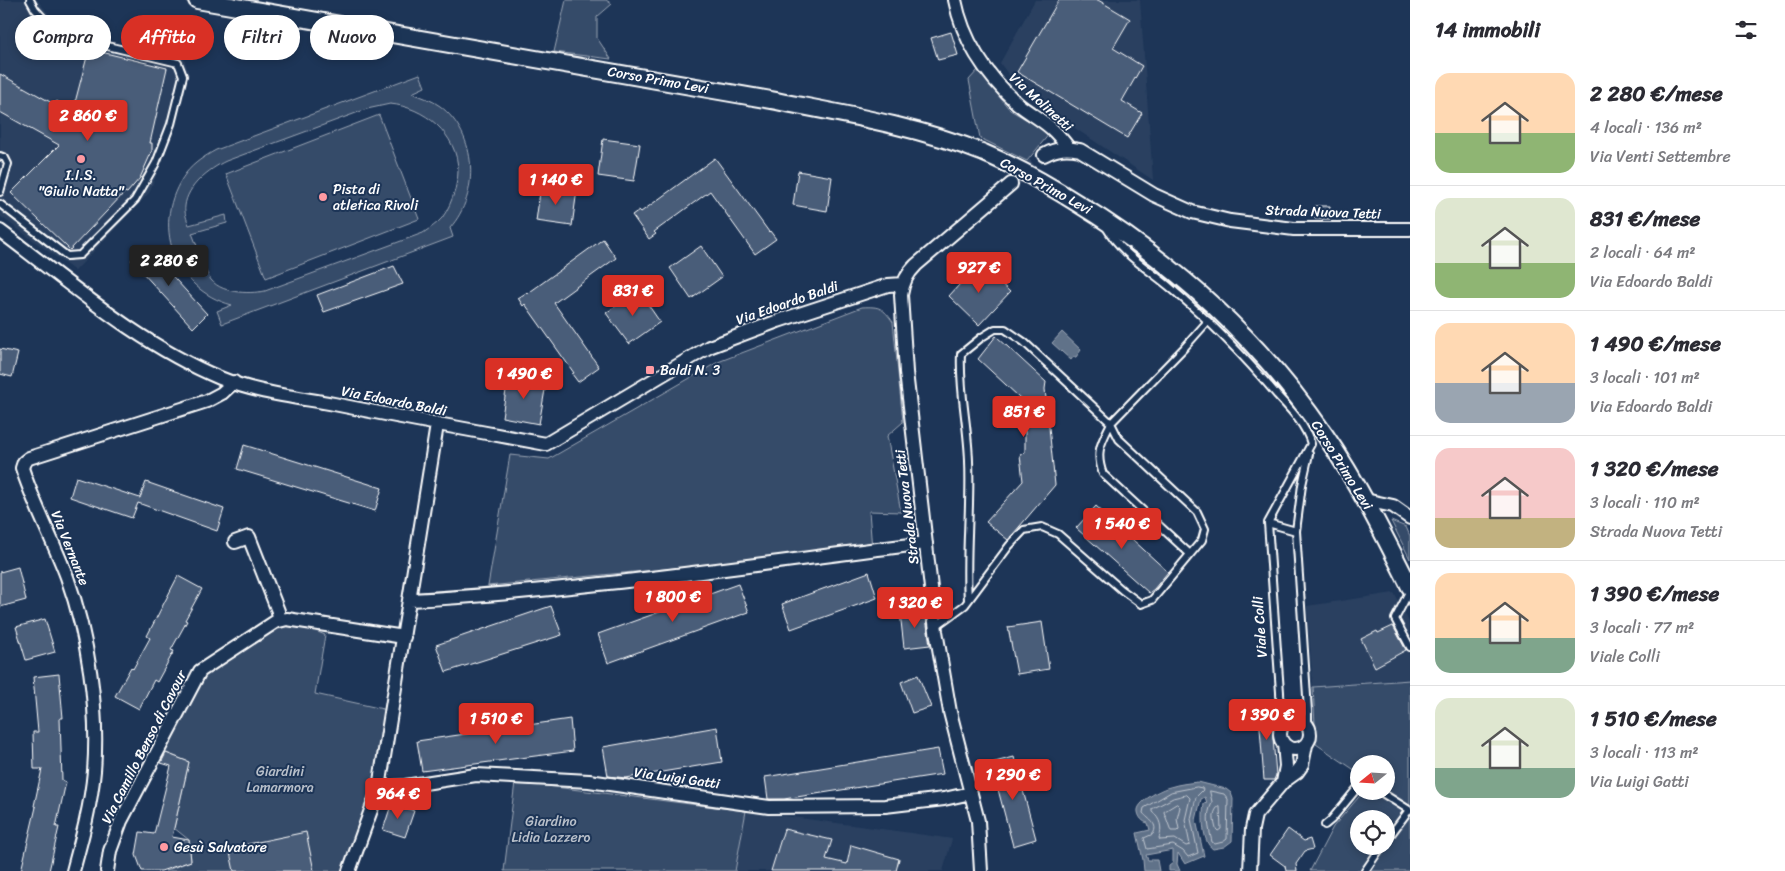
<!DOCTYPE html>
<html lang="it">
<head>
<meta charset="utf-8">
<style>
  :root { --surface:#fff; --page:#f7f7f7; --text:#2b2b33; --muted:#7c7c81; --line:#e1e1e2; --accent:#d93025 }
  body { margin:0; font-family:Sriracha,sans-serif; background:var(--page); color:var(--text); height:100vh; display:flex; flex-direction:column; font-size:19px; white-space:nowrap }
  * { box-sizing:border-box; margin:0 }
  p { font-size:16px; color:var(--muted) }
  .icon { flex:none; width:28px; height:28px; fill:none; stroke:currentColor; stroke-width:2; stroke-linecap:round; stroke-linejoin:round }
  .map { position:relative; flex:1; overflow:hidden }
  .sheet { display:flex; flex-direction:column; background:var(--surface); width:375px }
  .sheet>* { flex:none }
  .guide { position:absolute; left:15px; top:15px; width:475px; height:45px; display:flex; gap:10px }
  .needle { width:32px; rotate:252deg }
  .tools { position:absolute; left:1350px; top:755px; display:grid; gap:10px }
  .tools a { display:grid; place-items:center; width:45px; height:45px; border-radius:50%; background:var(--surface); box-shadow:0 2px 8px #0003; font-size:25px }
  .price { position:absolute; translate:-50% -42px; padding:0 11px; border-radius:5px; background:var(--accent); color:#fff; font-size:16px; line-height:32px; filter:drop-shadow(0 1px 2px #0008) }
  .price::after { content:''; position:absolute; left:50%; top:30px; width:15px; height:11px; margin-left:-8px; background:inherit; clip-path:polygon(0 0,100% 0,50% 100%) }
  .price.selected { background:#222; color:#fff }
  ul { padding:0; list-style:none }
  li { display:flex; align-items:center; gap:15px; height:125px; padding:0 25px }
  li+li { border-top:1px solid var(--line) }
  li span { display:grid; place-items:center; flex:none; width:140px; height:100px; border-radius:15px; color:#555 }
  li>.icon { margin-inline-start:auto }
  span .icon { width:60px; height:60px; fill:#fffc; stroke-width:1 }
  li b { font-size:21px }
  h2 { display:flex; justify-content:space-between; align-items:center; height:60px; padding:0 25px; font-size:21px }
  .tag { padding:0 18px; border-radius:22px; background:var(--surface); box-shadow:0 2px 8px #0003; font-size:18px; line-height:45px }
  .tag.selected { background:var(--accent); color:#fff }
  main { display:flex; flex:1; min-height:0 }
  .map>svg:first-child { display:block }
  .built { fill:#2a4161 }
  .green { fill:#364b69; stroke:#9aa5b4; fill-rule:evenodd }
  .water { fill:#617289; stroke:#a0aab8 }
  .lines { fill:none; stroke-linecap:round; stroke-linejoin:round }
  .shore { stroke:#c0c7d0; stroke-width:1 }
  .building { fill:#4a5d79; stroke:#fff }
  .street-tunnel { stroke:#344968; stroke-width:12; stroke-dasharray:12 6; stroke-linecap:butt }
  .lane-casing { stroke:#fff; stroke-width:10 }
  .street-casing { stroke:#fff; stroke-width:16 }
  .secondary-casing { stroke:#fff; stroke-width:20 }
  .lane { stroke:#1d3557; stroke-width:6 }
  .street { stroke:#1d3557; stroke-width:12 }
  .secondary { stroke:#1d3557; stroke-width:16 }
  .poi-dot { fill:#ff9aa2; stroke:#1d3557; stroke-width:2 }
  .labels { text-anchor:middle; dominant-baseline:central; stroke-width:4; stroke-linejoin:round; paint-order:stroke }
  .street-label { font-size:14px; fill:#fff; stroke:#1d3557 }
  .poi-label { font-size:14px; fill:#fff; stroke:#1d3557; text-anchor:start }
  .park-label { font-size:14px; fill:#b9c0ca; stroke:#1d3557 }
</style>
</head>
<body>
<main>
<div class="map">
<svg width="1410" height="871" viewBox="0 0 1410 871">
  <rect width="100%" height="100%" fill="#1d3557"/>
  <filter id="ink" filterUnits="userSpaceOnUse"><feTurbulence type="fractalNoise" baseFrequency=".02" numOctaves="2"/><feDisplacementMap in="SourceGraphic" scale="10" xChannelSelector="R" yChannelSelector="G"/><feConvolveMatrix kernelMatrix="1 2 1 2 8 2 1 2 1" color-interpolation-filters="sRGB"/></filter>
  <g filter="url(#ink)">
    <path class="built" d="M0 0H37L57 24 84 37 184 58 189 74 177 124 149 193 75 271 0 216Z
      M1035 0H1140L1153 180 1022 93 1000 63Z
      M1394 593 1410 624V680L1313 687 1307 606Z
      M746 811 911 833 952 839 943 871H735Z"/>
    <path class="green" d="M566 0H606L612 4 597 17V38L611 59 554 52Z
      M978 70 1010 110 1050 133 1027 161 980 138 969 80Z
      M420 74 425 87 412 93C422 97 432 100 440 106 478 135 480 194 450 228L453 237 222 324 217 311 232 305C174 290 149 223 186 173 194 163 205 156 216 150ZM390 104C424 107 458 134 458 171 458 178 456 184 455 190 452 200 448 210 442 218 437 224 430 228 423 233L265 291C249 294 219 294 209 277 204 269 202 259 199 251L192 252 191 248 197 246 192 233 227 223 226 215 189 225C187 220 184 212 185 206 187 186 209 169 226 161L367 109Z
      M379 115 419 219 266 278 226 174Z
      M862 307C880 306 883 308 893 322L903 422 887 436 901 512 869 511 872 549 488 586 510 455 549 459 718 362Z
      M1391 521 1406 527 1410 536V559Z
      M287 619 325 635 315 694 392 711 379 788 349 871H165L191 861 189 840 174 828 189 762 164 752 205 668Z
      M1410 680V871H1310L1333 827 1364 791H1386V764H1359V773L1316 744 1313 687ZM1359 819H1386V846H1359Z
      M515 782 746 811 735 871H504Z"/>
    <path class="water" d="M1062 332 1081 350 1076 357H1073L1071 360 1052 343Z
      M1198 782 1226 789 1231 793 1233 799 1232 841 1224 847 1213 849C1202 842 1202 816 1204 804L1207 803 1205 797 1201 799 1196 820 1204 856 1185 864 1178 853 1177 864 1180 871H1169V866L1173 863V850L1146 855 1148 860H1157L1159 871H1144L1143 860 1137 833 1150 830 1148 823C1143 822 1139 818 1138 812 1136 802 1161 789 1170 787 1179 784 1189 783 1198 782Z"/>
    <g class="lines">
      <path class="shore" d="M1197 787 1202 788 1203 790 1196 797 1191 819 1198 853 1188 857 1183 851 1173 845 1147 849 1144 838 1153 834C1159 824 1149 820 1143 813L1144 808 1171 792Z
        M1210 791 1224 794 1228 799 1227 839 1223 842 1215 844 1212 842C1209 828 1205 816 1212 803Z
        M1187 795 1190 798 1185 820 1190 845 1186 846 1175 839 1160 840 1159 838C1163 828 1160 818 1152 812V809L1173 798Z
        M1177 804 1180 807 1177 819 1179 829 1177 831H1171L1164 812Z
        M1220 807 1221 829 1218 831 1216 829C1214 821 1212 814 1217 808Z"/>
    </g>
    <path class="building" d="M1059 0H1098L1130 19 1113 48 1142 66 1122 101 1142 113 1127 138 1017 72Z
      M951 32 958 55 938 60 931 38Z
      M89 49 167 68 150 143H152V151L140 178 127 193 125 192 70 250 11 193 59 145 0 112V74L54 104 57 101 72 114Z
      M603 139 640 144 634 181 598 176Z
      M715 158 769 232 770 231 776 239 755 254 710 191 654 232 656 234 649 239 632 215 639 210 641 212Z
      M798 171 832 177 827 211 793 205Z
      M541 185 577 190 572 226 536 221Z
      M1315 206H1330V219H1315Z
      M603 239 616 258 554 303 599 367 578 382 572 374 574 373 525 304 523 306 518 298 526 293 527 294Z
      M701 246 722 277 691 299 670 268Z
      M146 247 207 314 193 328 131 260Z
      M979 263 1010 292 979 325 949 296Z
      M394 266 403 284 324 312 317 295Z
      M638 290 660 322 629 344 606 313Z
      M996 336 1046 382 1045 389 1055 485 1008 540 986 522 1023 481 1020 455 1025 452V431L1019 432 1017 411 1033 410 978 359Z
      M0 349 18 353 12 377 0 374Z
      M508 377 546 384 539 424 502 417Z
      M244 445 382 488 375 511 237 469Z
      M76 477 140 498 146 482 224 509 217 531 138 503 132 518 70 497Z
      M1096 506 1168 572 1154 589 1149 593 1076 528Z
      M18 567 26 600 0 607V572Z
      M869 572 877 598 791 629 782 604Z
      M178 576 202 589 185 620 187 621 171 650 174 651 157 682 154 680 139 709 115 696 131 667 133 669 150 638 147 636Z
      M738 584 749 612 608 663 598 634Z
      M551 606 562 635 446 672 436 645Z
      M925 611 930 645 904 648 900 612Z
      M45 619 55 652 26 660 16 627Z
      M1042 622 1049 669 1017 674 1008 627Z
      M1393 626 1406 650 1375 667 1361 639 1377 631 1378 633Z
      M59 674 63 718H60L62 780 66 782 56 827H59L49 871H21L36 807 34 806 42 769H34L33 732H38L33 677Z
      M918 675 931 707 912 713 901 682Z
      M1270 701 1276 775 1274 780H1264L1258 702Z
      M570 719 573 751 422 771 417 741Z
      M717 727 722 762 626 778 608 776 603 747Z
      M938 749 943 774 784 799H768L765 777Z
      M166 753 189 762 172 837 189 840 191 861 161 871H142L136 855 140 832 154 834 171 766 161 763Z
      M1014 757 1036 839 1013 846 991 763Z
      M392 802 414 811 405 837 383 830Z
      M784 829 832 840 826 859 847 864 851 845 899 859 896 871H771Z
      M1288 829 1304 841 1310 839 1313 849 1305 851 1296 864 1297 871H1286L1285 866 1270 855Z
      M306 832 314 871H234L229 848Z"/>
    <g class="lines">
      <path class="street-tunnel" d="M1011 184 1044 155"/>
      <g class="lane-casing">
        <path id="lane" d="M0 156 5 158 8 164 0 192
          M0 204 67 256 80 255 135 200 156 163 171 124 183 76 178 63 66 36 55 31 35 9 30 0
          M1106 227C1122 255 1149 269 1172 289 1210 321 1245 357 1277 395 1290 409 1306 425 1311 444L1268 523
          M1296 531 1302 485 1309 454
          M1410 590 1395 619 1410 647
          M968 600C965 554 971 508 969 461 968 425 959 390 961 354L982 337 995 329H1005L1024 342 1111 423C1101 443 1095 452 1103 474L1190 554
          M936 626 965 605 1009 546 1024 530 1042 527 1058 534 1122 590 1141 604 1152 600 1202 540 1205 529 1197 512 1119 439 1111 423 1184 348 1208 321
          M1281 729 1280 692 1268 523 1296 531 1308 711V727
          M1379 791 1409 810 1386 841
          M1325 825 1331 820 1359 786
          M1365 871 1382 846"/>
      </g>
      <g class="street-casing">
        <path id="street" d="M955 0C963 41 987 76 1018 104 1030 114 1045 121 1055 132 1060 137 1064 142 1068 147
          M1044 155C1057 148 1066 147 1080 150L1154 195 1192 212 1230 221 1294 229H1410
          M0 231C70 283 138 344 220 378 256 393 296 397 334 404 404 418 475 431 546 444L709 347 778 321 888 285 903 284
          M1365 500 1393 506 1410 518
          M235 542 249 537 278 611 279 620
          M410 600C583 591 755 564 926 543
          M1280 734a15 15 0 1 1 30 0a15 15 0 1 1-30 0Z
          M1283 782 1286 766 1284 744
          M379 788 405 786 476 775 589 781 769 807 885 806 944 799 971 793
          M73 871C82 838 91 805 94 771 99 708 88 636 67 577 53 540 34 505 22 468L24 462 29 458 207 401 222 393 234 382
          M107 871 110 851 121 821 200 671 275 622 287 619 404 637
          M349 871 379 788 437 425
          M981 871 978 821 950 712 936 631 906 372 901 295C903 282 907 274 916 265L1011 184
          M1250 871 1252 829 1255 815 1283 782 1297 772 1302 765 1306 745"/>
      </g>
      <g class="secondary-casing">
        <path id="secondary" d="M197 0 771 100C842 114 916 126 984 153 1017 167 1047 184 1077 203 1175 263 1260 340 1325 435 1358 483 1384 535 1410 587"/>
      </g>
      <use href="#lane" class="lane"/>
      <use href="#street" class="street"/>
      <use href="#secondary" class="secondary"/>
    </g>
  </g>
  <g class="poi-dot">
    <circle cx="81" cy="159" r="5"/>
    <circle cx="323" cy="197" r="5"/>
    <rect x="645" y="365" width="10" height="10" rx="2.5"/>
    <circle cx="164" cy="847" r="5"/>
  </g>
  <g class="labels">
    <g class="street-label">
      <text transform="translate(658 80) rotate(10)">Corso Primo Levi</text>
      <text transform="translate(1041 102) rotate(42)">Via Molinetti</text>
      <text transform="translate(1046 186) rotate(29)">Corso Primo Levi</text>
      <text transform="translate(1323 212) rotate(2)">Strada Nuova Tetti</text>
      <text transform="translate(787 303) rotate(-19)">Via Edoardo Baldi</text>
      <text transform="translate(394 401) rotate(11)">Via Edoardo Baldi</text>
      <text transform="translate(1342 465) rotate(58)">Corso Primo Levi</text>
      <text transform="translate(907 507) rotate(-97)">Strada Nuova Tetti</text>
      <text transform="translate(70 548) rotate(68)">Via Vernante</text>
      <text transform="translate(1260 627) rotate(-94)">Viale Colli</text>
      <text transform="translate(144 747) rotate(-63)">Via Camillo Benso di Cavour</text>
      <text transform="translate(677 778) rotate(8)">Via Luigi Gatti</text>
    </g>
    <g class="poi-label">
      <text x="81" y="175" text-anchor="middle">I.I.S.<tspan x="81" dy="16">"Giulio Natta"</tspan></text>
      <text x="333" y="189">Pista di<tspan x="333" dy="16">atletica Rivoli</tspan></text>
      <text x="660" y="370">Baldi N. 3</text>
      <text x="174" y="847">Gesù Salvatore</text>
    </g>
    <g class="park-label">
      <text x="280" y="771">Giardini<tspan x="280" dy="16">Lamarmora</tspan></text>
      <text x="551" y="821">Giardino<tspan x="551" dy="16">Lidia Lazzero</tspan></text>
    </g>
  </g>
</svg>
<div class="tools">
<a><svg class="needle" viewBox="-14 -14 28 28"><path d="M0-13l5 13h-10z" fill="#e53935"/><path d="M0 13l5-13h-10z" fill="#7c7c81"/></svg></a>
<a><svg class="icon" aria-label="locate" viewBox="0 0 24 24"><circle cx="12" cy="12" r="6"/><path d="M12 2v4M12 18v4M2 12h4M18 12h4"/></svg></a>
</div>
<b class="price" style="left:88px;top:142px">2 860 €</b>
<b class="price" style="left:556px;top:206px">1 140 €</b>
<b class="price selected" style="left:169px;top:287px">2 280 €</b>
<b class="price" style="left:979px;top:294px">927 €</b>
<b class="price" style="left:633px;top:317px">831 €</b>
<b class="price" style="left:524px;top:400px">1 490 €</b>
<b class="price" style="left:1024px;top:438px">851 €</b>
<b class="price" style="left:1122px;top:550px">1 540 €</b>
<b class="price" style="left:673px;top:623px">1 800 €</b>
<b class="price" style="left:915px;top:629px">1 320 €</b>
<b class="price" style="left:1267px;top:741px">1 390 €</b>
<b class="price" style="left:496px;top:745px">1 510 €</b>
<b class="price" style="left:1013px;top:801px">1 290 €</b>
<b class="price" style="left:398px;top:820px">964 €</b>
<div class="guide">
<a class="tag">Compra</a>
<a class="tag selected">Affitta</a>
<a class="tag">Filtri</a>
<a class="tag">Nuovo</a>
</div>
</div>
<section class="sheet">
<h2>14 immobili<svg class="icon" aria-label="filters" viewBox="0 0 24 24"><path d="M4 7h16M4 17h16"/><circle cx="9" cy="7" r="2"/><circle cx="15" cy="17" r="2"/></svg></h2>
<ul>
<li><span style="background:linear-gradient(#ffd9b3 60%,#8fb573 0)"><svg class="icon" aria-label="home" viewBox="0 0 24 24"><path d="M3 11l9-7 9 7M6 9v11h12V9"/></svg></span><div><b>2 280 €/mese</b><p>4 locali · 136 m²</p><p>Via Venti Settembre</p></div></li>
<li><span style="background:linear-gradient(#dfe7d0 65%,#8fb573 0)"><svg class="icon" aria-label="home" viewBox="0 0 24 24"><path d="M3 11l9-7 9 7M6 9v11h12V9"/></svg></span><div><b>831 €/mese</b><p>2 locali · 64 m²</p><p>Via Edoardo Baldi</p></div></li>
<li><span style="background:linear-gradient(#ffd9b3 60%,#9aa5b1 0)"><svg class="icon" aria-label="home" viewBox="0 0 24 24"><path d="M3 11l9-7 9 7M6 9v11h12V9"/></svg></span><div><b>1 490 €/mese</b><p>3 locali · 101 m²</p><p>Via Edoardo Baldi</p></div></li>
<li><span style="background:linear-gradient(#f6c9c9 70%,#c2b280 0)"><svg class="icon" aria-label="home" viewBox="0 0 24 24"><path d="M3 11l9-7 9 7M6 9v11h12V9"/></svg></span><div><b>1 320 €/mese</b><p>3 locali · 110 m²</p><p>Strada Nuova Tetti</p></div></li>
<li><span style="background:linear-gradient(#ffd9b3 65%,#7fa58c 0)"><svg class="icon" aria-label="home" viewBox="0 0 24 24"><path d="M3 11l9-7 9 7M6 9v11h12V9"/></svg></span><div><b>1 390 €/mese</b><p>3 locali · 77 m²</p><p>Viale Colli</p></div></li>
<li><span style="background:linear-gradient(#dfe7d0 70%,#7fa58c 0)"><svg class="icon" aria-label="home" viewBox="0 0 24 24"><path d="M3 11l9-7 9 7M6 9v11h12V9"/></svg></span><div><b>1 510 €/mese</b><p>3 locali · 113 m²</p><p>Via Luigi Gatti</p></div></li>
</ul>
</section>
</main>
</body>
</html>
